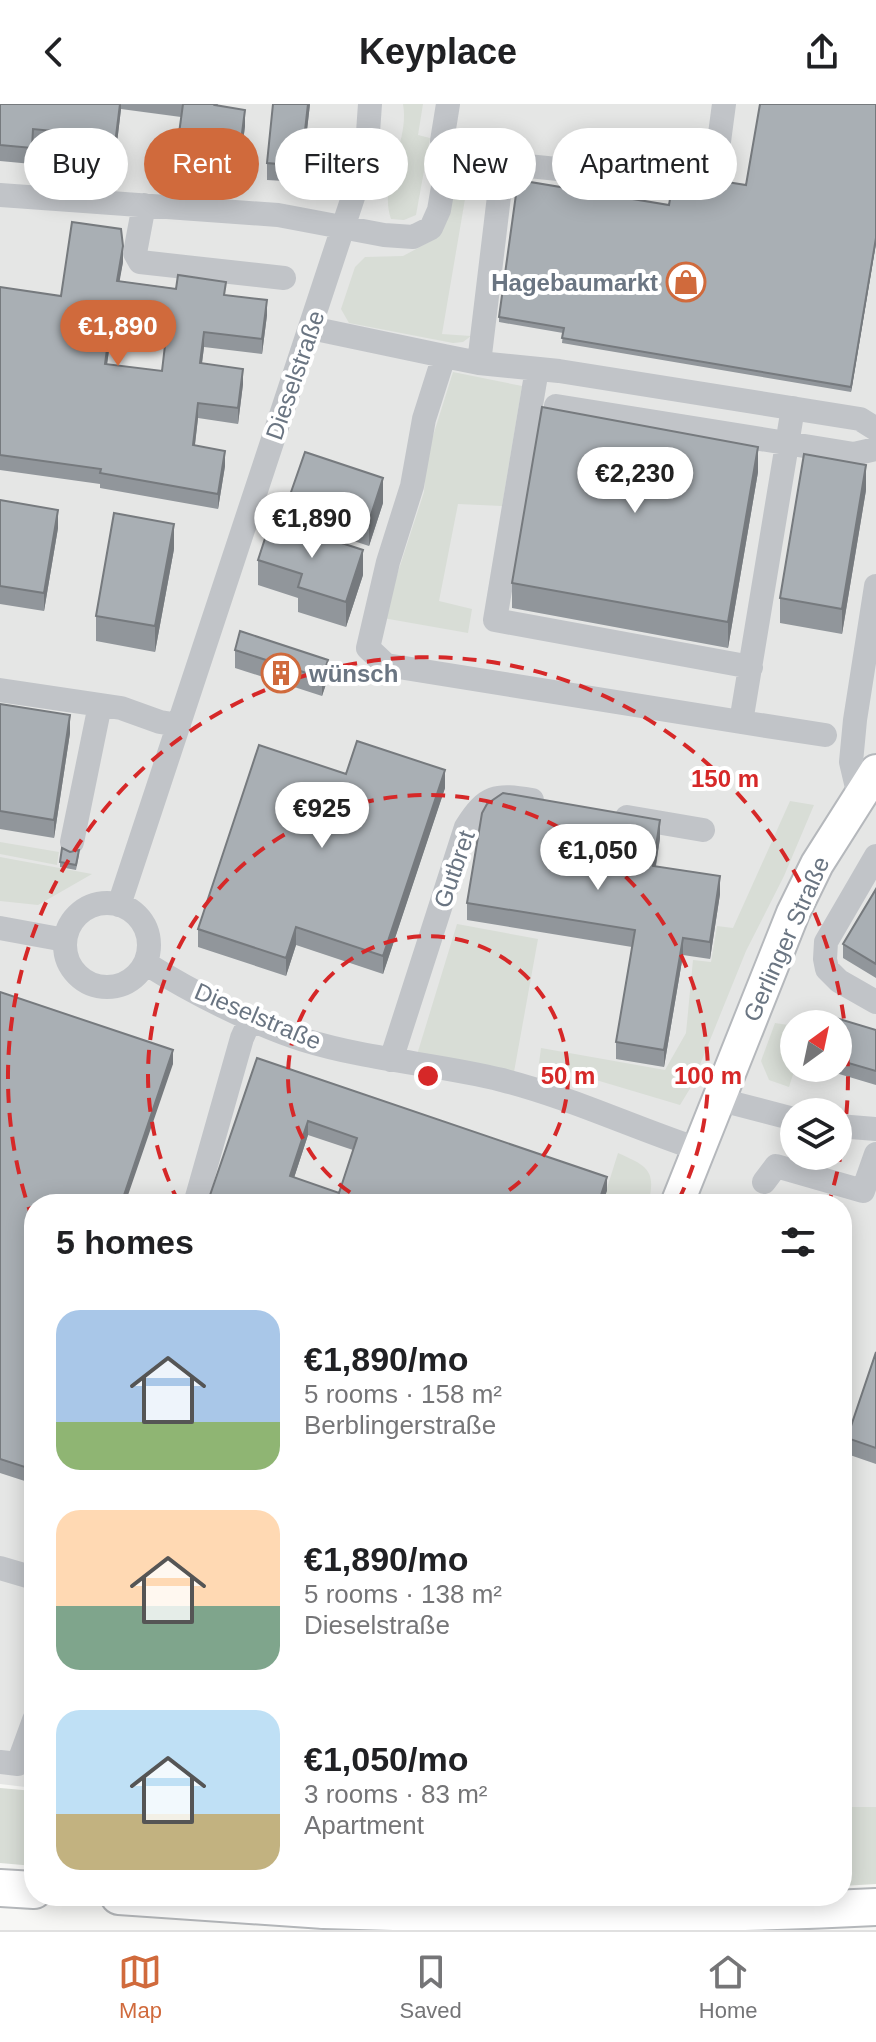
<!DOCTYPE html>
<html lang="en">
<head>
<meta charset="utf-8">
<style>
  :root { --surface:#fff; --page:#f6f6f6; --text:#202124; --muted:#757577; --line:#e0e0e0; --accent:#d06a3c }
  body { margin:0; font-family:Arial,sans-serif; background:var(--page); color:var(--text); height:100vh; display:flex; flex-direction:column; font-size:30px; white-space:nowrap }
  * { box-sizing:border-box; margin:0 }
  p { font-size:26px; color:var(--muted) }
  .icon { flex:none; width:44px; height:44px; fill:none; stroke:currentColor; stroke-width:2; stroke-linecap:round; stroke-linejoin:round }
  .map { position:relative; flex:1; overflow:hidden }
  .side { position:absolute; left:24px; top:1090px; width:828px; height:712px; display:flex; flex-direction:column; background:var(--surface); border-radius:32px; box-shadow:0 4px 20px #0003 }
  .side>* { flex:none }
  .banner { position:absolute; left:24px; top:24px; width:828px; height:72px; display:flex; gap:16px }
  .needle { width:52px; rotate:33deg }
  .controls { position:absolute; left:780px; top:906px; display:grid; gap:16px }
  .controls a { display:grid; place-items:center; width:72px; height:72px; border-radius:50%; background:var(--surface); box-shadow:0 4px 20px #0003; font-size:40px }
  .price { position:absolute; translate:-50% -68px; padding:0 18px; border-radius:28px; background:#fff; color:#222; font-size:26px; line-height:52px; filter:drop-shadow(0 2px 4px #0008) }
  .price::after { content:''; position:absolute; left:50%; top:48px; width:24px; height:18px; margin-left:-12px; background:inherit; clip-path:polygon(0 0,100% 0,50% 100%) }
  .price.current { background:var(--accent); color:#fff }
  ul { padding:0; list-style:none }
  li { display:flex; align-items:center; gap:24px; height:200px; padding:0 32px }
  li span { display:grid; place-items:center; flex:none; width:224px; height:160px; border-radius:24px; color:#555 }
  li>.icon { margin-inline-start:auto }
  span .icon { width:96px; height:96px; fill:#fffc; stroke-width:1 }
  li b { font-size:34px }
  h2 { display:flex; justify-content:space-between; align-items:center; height:96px; padding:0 32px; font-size:34px }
  .chip { padding:0 28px; border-radius:36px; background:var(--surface); box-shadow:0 4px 20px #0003; font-size:28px; line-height:72px }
  .chip.current { background:var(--accent); color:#fff }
  header { display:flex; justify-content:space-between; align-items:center; height:104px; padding:0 32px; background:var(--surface); font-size:36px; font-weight:700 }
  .menu { display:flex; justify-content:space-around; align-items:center; height:112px; border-top:2px solid var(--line); background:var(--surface); font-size:22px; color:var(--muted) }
  .menu a { display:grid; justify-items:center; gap:4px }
  .menu .current { color:var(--accent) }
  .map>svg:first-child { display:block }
  .built { fill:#e5e6e5; fill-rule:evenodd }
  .green { fill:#d8ddd6 }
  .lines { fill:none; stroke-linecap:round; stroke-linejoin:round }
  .major-casing { stroke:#b5b8bc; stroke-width:36 }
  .highway-casing { stroke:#b4b7ba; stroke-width:40 }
  .minor { stroke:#c1c4c8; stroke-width:24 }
  .major { stroke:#fff; stroke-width:32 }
  .highway { stroke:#fff; stroke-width:36 }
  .highway-bridge-casing { stroke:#b4b7ba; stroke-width:40; stroke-linecap:butt }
  .highway-bridge { stroke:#fff; stroke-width:36 }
  .wall { fill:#91969b; fill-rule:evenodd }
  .shaded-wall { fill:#767a7e }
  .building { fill:#a9afb4; stroke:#767a7e; stroke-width:2; fill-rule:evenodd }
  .ring { fill:none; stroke:#d62828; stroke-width:4; stroke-dasharray:14 10 }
  .labels { text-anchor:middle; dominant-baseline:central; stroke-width:8; stroke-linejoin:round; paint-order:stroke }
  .poi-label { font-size:24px; font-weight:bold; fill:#6a7582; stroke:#fff; text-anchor:end }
  .street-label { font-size:24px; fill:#6a7582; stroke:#fff }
  .centre { fill:#d62828; stroke:#fff; stroke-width:4 }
  .ring-label { font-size:24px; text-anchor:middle; font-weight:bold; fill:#d62828; stroke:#fff; stroke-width:8; stroke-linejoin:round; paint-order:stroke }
</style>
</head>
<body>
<header><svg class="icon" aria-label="back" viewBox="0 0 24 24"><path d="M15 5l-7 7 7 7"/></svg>Keyplace<svg class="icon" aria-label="share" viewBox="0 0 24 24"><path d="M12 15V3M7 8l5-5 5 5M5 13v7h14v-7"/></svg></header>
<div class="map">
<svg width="876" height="1826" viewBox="0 0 876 1826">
  <rect width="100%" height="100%" fill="#f7f7f5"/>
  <path class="built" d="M0 0H876V1703H842V1100H34V1684L0 1680ZM794 920H838V964H794ZM794 1008H838V1052H794Z"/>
  <path class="green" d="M403 0H423L418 31 430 34 416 111 404 116 391 115C378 79 410 38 403 0Z
    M471 60 442 230 471 232 463 238 453 239 349 219 341 205 355 163 365 153 403 152 435 135 457 67Z
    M453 268 522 282 502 402 458 400 439 497 472 505 468 529 383 514 424 388 427 351Z
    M790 697 814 701 784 772 746 847 691 983 680 1001 539 959 541 944 665 966 686 929 693 856 711 858 717 822 733 824Z
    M0 738 59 748 57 761 0 750Z
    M0 753 92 770 38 801 0 797Z
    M457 820 538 835 514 968 416 954Z
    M775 919 794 922 795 964 789 983 769 976 761 957Z
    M618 1049C647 1062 657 1066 648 1100H602Z
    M0 1684 34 1687V1762L0 1759Z
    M842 1703H876V1780L842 1782Z"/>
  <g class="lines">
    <g class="major-casing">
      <path id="major" d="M677 1100 793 809 817 760 876 667"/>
    </g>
    <g class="highway-casing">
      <path id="highway" d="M0 1784 34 1786
        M119 1792 324 1806
        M429 1809C579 1811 727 1811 876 1803"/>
    </g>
    <path class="minor" d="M448 54 617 71 662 66 708 74 716 60 724 0
      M0 91 278 111 384 131 413 133 431 124 439 106 448 54 442 37 448 0
      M144 101 135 149 140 158 284 174
      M311 224 444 252 424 315 412 382 388 458 368 544 386 561 741 618 793 304
      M444 252 479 259 559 267 860 315 876 325
      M479 259 503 59
      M537 265 495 516 751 563
      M556 302 854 350 876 345
      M0 586 121 604 160 618 179 621
      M741 618 825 631
      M859 692 851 658 855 616 876 482
      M627 713 703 726
      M72 738 100 601
      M876 752 826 838 825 855 827 865 839 877 876 898
      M65 841a42 42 0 1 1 84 0a42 42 0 1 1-84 0Z
      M119 801 362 66 367 43 370 0
      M0 824 65 836
      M145 859C190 887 253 920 304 936 369 956 437 960 502 976 569 993 632 1023 698 1045
      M391 956 466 723C486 691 496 690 532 696
      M717 995 794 1015
      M838 1022 876 1025
      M764 1078 776 1062 863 1087 876 1050
      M195 1100 242 934 251 914
      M0 1464 34 1474
      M0 1658 18 1660 34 1616"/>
    <use href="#major" class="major"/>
    <use href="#highway" class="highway"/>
    <g class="highway-bridge-casing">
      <path id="highway-bridge" d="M324 1806 429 1809"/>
    </g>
    <use href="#highway-bridge" class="highway-bridge"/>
  </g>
  <path class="wall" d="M0 0H218V2L245 22 237 84 175 75V59L181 13 121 5 114 64 71 59V45L33 41 32 60 0 57Z
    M310 0 301 78 267 76V59Z
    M876 0V139L851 288 562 239 563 229 499 218V213L669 101 705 84 746 81Z
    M123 158 119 177 226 191 267 211 262 250 204 243 202 259 243 280 238 320 198 314 195 341 225 362 218 405 100 384V380L0 366V183L61 192ZM111 232 165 239 162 267 107 260Z
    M758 368 728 544 512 504V479Z
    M866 386 842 530 780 519V494Z
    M290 391 383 399 369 442 290 416Z
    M0 396 58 424 44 507 0 500Z
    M174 445 155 548 96 537V512Z
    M258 456 363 471 346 523 298 508V494L258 481Z
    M235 546 328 574 322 592 235 564Z
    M0 600 70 629 54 734 0 725Z
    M346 670 445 684 383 870 296 841 286 872 198 843V825Z
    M660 734 656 762 720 790 710 855 683 851 664 963 616 955V938L632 843 467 816V799Z
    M79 751 76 766 60 763V758Z
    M876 785V874L843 854V840Z
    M0 888 173 960 34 1100V1380L0 1369Z
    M838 920 876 926V981L819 964H838Z
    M257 954 607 1087 207 1100ZM308 1031 353 1046 339 1089 294 1074Z
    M876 1248V1360L847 1350V1334Z"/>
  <path class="shaded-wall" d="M120 0H121V5L114 64V48Z
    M308 0H310L301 78V62Z
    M245 6V22L237 84V68Z
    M876 134V139L851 288V283Z
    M123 142V158L117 192V177Z
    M267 196V211L262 250V235Z
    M111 217V232L105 275V260Z
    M204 228V243L200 274V259Z
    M243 265V280L238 320V304Z
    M198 299V314L193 356V341Z
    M758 343V368L728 544V518Z
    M225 347V362L218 405V390Z
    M866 361V386L842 530V505Z
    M383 374V399L369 442V417Z
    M58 406V424L44 507V489Z
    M174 420V445L155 548V522Z
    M363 446V471L346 523V498Z
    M328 556V574L322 592V574Z
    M70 611V629L54 734V716Z
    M445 666V684L383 870V852Z
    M660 716V734L653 779V762Z
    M720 772V790L710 855V838Z
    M296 823V841L286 872V854Z
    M683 834V851L664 963V946Z
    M173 946V960L125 1100H121Z
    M308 1017V1031L290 1086V1072Z
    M607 1073V1087L602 1100H598Z"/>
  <path class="building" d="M0 0H120L114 48 71 43 73 29 33 25 32 44 0 41Z
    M183 0H216L215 1 245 6 237 68 175 59Z
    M273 0H308L301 62 267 59Z
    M760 0H876V134L851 283 562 234 564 224 499 213 518 76 669 101 673 78 705 84 714 83 721 77 746 81Z
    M72 118 121 125 123 142 117 177 176 185 178 171 226 178 224 191 267 196 262 235 204 228 200 259 243 265 238 304 198 299 193 341 225 347 218 390 100 369 101 365 0 351V183L61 192ZM111 217 167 224 162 267 105 260Z
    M542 303 758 343 728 518 512 479Z
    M305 348 383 374 369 417 290 391Z
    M804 350 866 361 842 505 780 494Z
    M0 396 58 406 44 489 0 482Z
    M114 409 174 420 155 522 96 512Z
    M271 416 363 446 346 498 298 483 302 470 258 456Z
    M240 527 328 556 322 574 235 546Z
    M0 600 70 611 54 716 0 707Z
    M357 637 445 666 383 852 296 823 286 854 198 825 259 641 346 670Z
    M503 689 660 716 653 762 720 772 710 838 683 834 664 946 616 938 635 826 467 799 482 709 487 700Z
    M62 744 70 748 79 746 76 761 60 758Z
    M876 785V860L843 840Z
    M0 888 173 946 121 1100H34V1366L0 1355Z
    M816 908 876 926V967L838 956V920H812Z
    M257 954 607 1073 598 1100H207ZM308 1017 357 1034 339 1089 290 1072Z
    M876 1248V1344L847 1334Z"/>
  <g class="ring">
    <path d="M371 1100A140 140 0 1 1 485 1100"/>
    <path d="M179 1099A280 280 0 1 1 677 1099"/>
    <path d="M33 1116A420 420 0 1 1 829 1098"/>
  </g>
  <defs>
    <g id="shop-ring" transform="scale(2)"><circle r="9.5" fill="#fff" stroke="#d06a3c" stroke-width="1.5"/><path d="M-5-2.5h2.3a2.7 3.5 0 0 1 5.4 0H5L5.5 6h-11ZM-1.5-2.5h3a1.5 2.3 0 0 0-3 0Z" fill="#d06a3c"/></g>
    <g id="building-ring" transform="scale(2)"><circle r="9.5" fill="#fff" stroke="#d06a3c" stroke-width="1.5"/><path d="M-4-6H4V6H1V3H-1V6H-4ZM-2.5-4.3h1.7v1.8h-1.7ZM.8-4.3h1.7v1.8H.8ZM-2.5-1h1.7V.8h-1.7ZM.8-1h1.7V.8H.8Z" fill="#d06a3c"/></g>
  </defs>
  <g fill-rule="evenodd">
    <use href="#shop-ring" x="686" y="178"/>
    <use href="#building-ring" x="281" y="569"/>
  </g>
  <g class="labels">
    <g class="poi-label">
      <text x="658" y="178">Hagebaumarkt</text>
      <text x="309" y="569" text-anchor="start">wünsch</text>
    </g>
    <g class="street-label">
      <text transform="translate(295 271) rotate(-71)">Dieselstraße</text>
      <text transform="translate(454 765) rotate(-71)">Gutbret</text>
      <text transform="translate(786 835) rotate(-66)">Gerlinger Straße</text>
      <text transform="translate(258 912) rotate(23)">Dieselstraße</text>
    </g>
  </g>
  <circle cx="428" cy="972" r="12" class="centre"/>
  <g class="ring-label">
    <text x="725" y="683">150 m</text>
    <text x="568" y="980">50 m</text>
    <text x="708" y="980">100 m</text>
  </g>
</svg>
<div class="controls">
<a><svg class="needle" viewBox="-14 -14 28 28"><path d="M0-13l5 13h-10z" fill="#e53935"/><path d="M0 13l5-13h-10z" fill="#757577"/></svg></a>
<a><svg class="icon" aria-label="layers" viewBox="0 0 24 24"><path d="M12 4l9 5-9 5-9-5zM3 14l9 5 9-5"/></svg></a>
</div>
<b class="price current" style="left:118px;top:264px">€1,890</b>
<b class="price" style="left:635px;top:411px">€2,230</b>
<b class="price" style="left:312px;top:456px">€1,890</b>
<b class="price" style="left:322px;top:746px">€925</b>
<b class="price" style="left:598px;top:788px">€1,050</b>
<div class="banner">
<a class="chip">Buy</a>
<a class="chip current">Rent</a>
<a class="chip">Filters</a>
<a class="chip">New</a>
<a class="chip">Apartment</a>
</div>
<section class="side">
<h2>5 homes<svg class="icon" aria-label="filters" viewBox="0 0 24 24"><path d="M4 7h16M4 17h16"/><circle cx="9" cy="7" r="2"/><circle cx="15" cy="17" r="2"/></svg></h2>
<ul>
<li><span style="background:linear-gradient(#a9c7e8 70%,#8fb573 0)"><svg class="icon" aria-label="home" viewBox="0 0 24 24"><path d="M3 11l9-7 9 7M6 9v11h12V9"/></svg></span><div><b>€1,890/mo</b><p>5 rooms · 158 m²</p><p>Berblingerstraße</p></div></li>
<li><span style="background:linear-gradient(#ffd9b3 60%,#7fa58c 0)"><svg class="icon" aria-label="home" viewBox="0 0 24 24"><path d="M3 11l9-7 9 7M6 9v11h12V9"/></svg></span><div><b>€1,890/mo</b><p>5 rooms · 138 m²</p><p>Dieselstraße</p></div></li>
<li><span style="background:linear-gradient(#bfe0f5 65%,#c2b280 0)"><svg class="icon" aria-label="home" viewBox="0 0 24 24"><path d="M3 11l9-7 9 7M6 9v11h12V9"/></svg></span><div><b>€1,050/mo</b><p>3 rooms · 83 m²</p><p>Apartment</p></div></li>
</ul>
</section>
</div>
<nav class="menu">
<a class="current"><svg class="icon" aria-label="map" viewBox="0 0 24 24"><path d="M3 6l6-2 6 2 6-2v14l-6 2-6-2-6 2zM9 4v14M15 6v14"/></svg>Map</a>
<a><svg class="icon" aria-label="saved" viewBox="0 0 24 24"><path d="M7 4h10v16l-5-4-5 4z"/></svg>Saved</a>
<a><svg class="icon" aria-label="home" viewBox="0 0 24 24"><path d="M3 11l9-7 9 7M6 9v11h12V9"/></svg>Home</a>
</nav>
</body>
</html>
